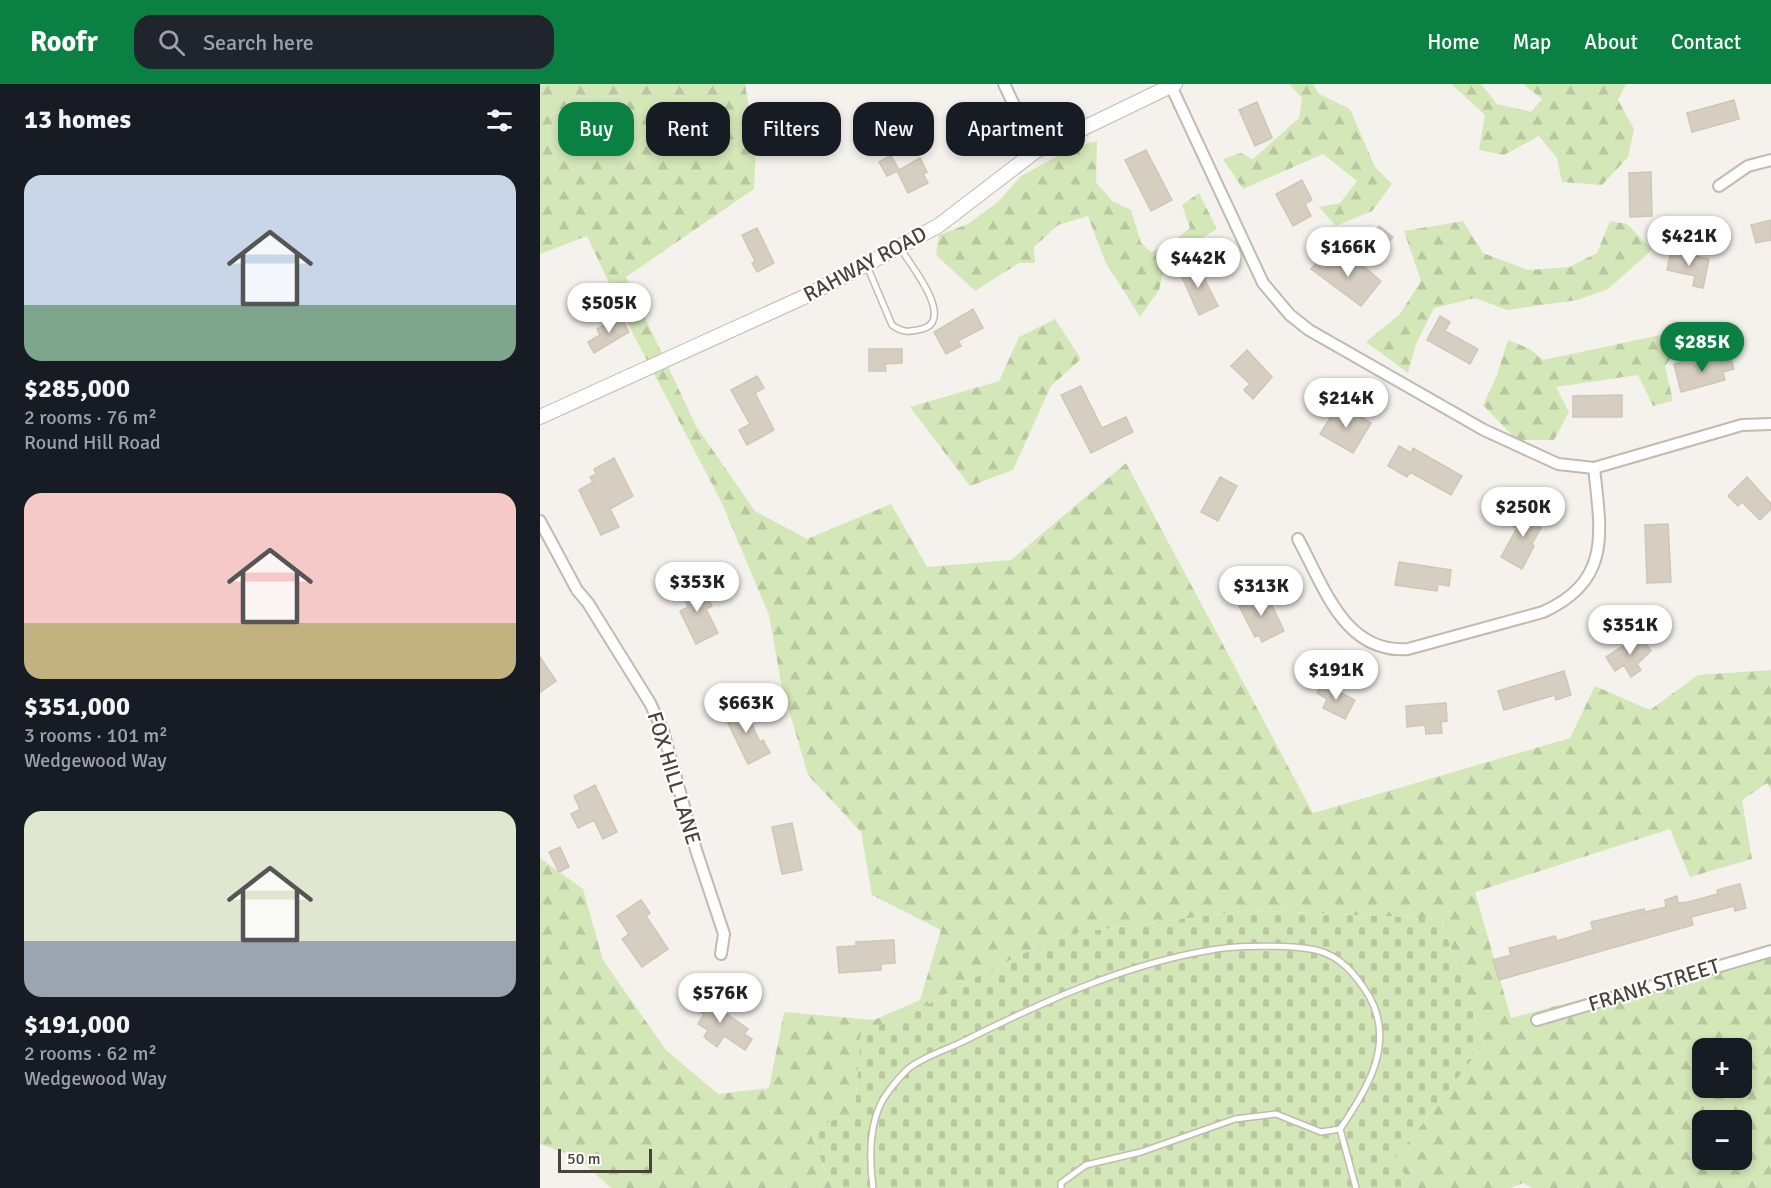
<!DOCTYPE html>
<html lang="en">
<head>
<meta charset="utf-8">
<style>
  :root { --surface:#171b24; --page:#20242c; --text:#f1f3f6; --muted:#9ea1a6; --accent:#0b8043 }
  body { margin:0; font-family:Signika,sans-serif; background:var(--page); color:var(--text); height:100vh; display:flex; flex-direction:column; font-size:22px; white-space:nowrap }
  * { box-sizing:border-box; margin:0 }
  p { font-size:20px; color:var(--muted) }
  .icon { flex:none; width:33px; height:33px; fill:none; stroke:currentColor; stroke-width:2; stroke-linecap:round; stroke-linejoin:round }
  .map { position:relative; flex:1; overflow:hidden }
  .sheet { display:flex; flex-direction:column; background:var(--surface); width:540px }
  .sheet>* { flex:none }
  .banner { position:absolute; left:18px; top:18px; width:570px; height:54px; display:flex; gap:12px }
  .tools { position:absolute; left:1152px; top:954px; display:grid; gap:12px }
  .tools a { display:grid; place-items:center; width:60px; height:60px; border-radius:12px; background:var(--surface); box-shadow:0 3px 9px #0003; font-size:30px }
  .scale { position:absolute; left:18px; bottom:15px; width:94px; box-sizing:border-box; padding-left:6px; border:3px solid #4a433a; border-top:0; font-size:16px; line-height:21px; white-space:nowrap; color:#4a433a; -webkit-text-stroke:4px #fff; paint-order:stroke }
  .price { position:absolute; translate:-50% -51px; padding:0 14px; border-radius:21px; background:#fff; color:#222; font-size:20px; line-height:39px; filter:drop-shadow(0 2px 3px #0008) }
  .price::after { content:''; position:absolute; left:50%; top:36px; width:18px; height:14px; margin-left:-9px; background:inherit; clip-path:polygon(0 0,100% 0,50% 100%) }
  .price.active { background:var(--accent); color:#fff }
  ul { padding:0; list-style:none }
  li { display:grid; align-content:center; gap:12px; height:318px; padding:0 24px }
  li span { display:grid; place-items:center; height:186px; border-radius:18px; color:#555 }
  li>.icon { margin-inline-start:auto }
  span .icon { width:108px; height:108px; fill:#fffc; stroke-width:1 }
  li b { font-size:26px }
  h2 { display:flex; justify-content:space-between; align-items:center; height:72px; padding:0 24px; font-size:26px }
  .tag { padding:0 21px; border-radius:18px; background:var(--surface); box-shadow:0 3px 9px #0003; font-size:21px; line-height:54px }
  .tag.active { background:var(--accent); color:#fff }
  header { display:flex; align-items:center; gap:36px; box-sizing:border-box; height:84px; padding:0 30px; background:var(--accent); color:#fff }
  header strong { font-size:28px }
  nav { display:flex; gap:33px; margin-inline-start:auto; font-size:21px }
  .search { width:420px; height:54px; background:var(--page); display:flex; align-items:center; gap:15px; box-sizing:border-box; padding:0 21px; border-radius:18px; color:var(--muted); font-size:22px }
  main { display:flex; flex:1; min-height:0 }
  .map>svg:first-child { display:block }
  .forest { fill:url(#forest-firs); fill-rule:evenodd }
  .cemetery { fill:url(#cemetery-stones) }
  .building { fill:#d7cec2; stroke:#d1c5b6; stroke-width:1.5 }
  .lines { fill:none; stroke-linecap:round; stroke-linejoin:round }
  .service-casing { stroke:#c1baaf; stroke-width:8 }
  .minor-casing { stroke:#c1baaf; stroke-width:14 }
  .tertiary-casing { stroke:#c1baaf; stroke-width:16 }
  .service { stroke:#fff; stroke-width:5 }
  .minor { stroke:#fff; stroke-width:10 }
  .tertiary { stroke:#fff; stroke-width:14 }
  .labels { text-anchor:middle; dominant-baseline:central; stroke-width:4.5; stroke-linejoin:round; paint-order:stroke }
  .street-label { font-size:21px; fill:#4a433a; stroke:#fff }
</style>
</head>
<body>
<header>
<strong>Roofr</strong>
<div class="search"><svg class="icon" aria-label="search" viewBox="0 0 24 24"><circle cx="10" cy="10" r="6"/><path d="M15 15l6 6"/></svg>Search here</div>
<nav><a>Home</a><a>Map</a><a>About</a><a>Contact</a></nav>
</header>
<main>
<section class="sheet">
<h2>13 homes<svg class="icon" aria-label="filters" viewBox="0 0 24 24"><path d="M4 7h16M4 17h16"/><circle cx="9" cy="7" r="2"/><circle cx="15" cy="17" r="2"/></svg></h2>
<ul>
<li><span style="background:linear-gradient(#c9d6e8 70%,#7fa58c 0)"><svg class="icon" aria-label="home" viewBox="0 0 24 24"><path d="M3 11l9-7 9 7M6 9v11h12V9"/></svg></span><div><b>$285,000</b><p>2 rooms · 76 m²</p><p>Round Hill Road</p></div></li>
<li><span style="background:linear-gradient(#f6c9c9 70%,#c2b280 0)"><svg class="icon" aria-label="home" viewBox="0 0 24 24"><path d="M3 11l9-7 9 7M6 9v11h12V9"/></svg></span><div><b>$351,000</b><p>3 rooms · 101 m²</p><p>Wedgewood Way</p></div></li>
<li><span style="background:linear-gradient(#dfe7d0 70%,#9aa5b1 0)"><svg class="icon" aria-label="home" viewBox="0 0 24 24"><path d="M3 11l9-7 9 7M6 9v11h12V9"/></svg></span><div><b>$191,000</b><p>2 rooms · 62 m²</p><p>Wedgewood Way</p></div></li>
</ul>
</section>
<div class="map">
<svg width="1231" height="1104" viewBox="0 0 1231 1104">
  <defs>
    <pattern id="forest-firs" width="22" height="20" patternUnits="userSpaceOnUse" patternTransform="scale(1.5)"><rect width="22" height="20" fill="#d4e7b8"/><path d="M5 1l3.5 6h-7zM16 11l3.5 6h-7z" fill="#b8c79f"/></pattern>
    <pattern id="cemetery-stones" width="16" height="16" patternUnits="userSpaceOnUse" patternTransform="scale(1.5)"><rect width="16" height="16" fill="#d4e7b8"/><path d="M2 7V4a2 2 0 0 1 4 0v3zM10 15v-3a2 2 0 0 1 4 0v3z" fill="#b8c79f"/></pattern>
  </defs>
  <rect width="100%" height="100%" fill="#f5f2ed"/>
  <path class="forest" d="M0 0H205L216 66 214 105 86 193 156 342 215 427 267 455 351 420 387 483 471 476 586 379 773 729 1030 654 1055 602 1110 626 1158 591 1231 586V706L1227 699 1202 716 1212 775 1150 793 1130 745 935 808 971 934 1231 865V1104H992L983 1099 970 1104H875L854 1076 944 960 901 835 710 826 521 851 434 894 375 928 321 948 315 1025 270 1048 292 1104H71L37 1073 0 1060V774L43 805 63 876 126 966 178 1010 229 1004 244 928 334 936 380 916 401 846 332 811 321 748 268 691 241 599 229 531 181 417 93 250 47 152 0 170ZM1162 964H1202V1004H1162ZM1162 1036H1202V1076H1162Z
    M749 0H773L779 10 810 25 835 83 852 100 832 127 796 142 779 123 800 119 817 97 783 70 703 105 683 75 701 69 713 75 759 34 762 14Z
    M911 0H941L957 20 991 28 1002 15 983 0H1086L1078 16 1094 45 1088 73 1062 101 1022 98 1017 74 999 52 964 71 939 66 945 31Z
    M557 57 556 98 572 117 591 126 601 159 611 168 632 158 650 144 642 121 659 109 677 145 626 175 619 206 600 233 565 177 548 132 518 141 494 163 495 179H479L435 207 396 171 399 151 428 140 459 117 481 92 534 63Z
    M923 137 943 169 988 186 1029 183 1057 169 1070 137 1087 140 1112 166 1068 205 1038 216 967 226 935 214 894 224 876 260 868 289 826 258 860 230 881 197 864 147Z
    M515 235 541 275 511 302 473 386 430 402 370 323 459 297 479 253Z
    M1153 244 1125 282 1133 317 1113 322 1098 291 1016 303 1029 328 1014 356H977L943 321 957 291 968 256 990 265 1003 276Z"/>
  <path class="cemetery" d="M710 826 901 835 944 960 854 1076 875 1104H292L270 1048 315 1025 321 948 375 928 434 894 521 851Z"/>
  <path class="building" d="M1194 16 1199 35 1152 48 1147 29Z
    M717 18 732 54 715 62 699 26Z
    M606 66 632 116 611 127 585 76Z
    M351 71 359 86 380 74 387 88 383 90 388 99 368 109 357 87 347 92 339 78Z
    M1111 88 1112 132 1090 133 1089 89Z
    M762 96 772 116 765 120 771 132 753 142 736 110Z
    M1231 136V156L1216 159 1211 141Z
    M839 142 853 153 845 162 831 151Z
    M217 144 234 179 217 188 212 179 215 177 202 151Z
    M1131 167 1169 175 1163 204 1153 202 1155 192 1127 186Z
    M793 169 806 180 812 173 841 197 821 222 771 185 779 176 784 180Z
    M652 177 658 189 661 188 678 222 659 231 638 184Z
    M433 225 443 244 418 257 421 262 406 270 394 248Z
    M80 232 89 248 54 269 48 258 60 251 57 245Z
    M900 232 910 238 905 247 938 265 930 280 887 256Z
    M329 265H362V279L345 280 346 287H329Z
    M707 266 732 293 713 315 704 306 710 300 691 282Z
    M1190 272 1194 285 1183 288 1185 296 1141 308 1134 280 1153 275 1155 282Z
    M217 292 224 304 215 309 234 346 207 361 199 346 210 340 191 306Z
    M541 302 562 344 586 333 593 348 551 369 521 311Z
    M1082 311V333H1033V312Z
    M799 320 831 339 813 369 780 350Z
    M859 362 871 369 873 364 922 392 911 411 870 388 867 393 848 382Z
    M74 374 93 412 70 425 79 443 61 451 39 406 53 398 50 393 56 390 54 385Z
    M680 393 697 402 678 437 661 428Z
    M1207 393 1231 420V425L1220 436 1202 418 1198 422 1188 412Z
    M989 424 1003 432 997 442 1001 444 992 460 994 462 982 485 961 473 977 444 971 441 978 429 985 432Z
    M1128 440 1131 498 1107 499 1105 441Z
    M859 478 911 486 909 502 898 500 897 507 855 501Z
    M153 496 159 509 164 507 172 522 166 525 178 549 156 560 140 527 148 523 139 504Z
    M722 508 726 516 729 515 744 547 722 558 719 551 715 553 698 520Z
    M1100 551 1111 567 1097 580 1101 586 1091 593 1084 581 1075 587 1066 573Z
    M0 573 16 597 0 608Z
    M1024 587 1031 611 1016 616 1015 611 964 626 958 607Z
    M782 599 815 616 805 635 783 624 787 615 777 609Z
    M207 619 213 632 209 634 220 658 223 656 230 669 208 680 184 631Z
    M906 619 907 637 901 638 902 649 886 650 885 641 867 643 866 622Z
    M55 701 77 748 63 755 54 736 38 744 31 730 40 725 34 712Z
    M252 739 262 786 242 790 232 743Z
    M20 763 29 783 19 788 9 768Z
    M1200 800 1206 824 1195 827 1194 822 1151 833 1153 841 959 896 953 876 971 871 969 864 1015 852 1017 857 1037 851 1053 846 1051 838 1104 825 1105 828 1126 823 1125 816 1137 812 1138 819 1148 818 1178 810 1177 806Z
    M101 816 110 829 106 832 128 865 102 883 82 855 89 850 77 832Z
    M354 856 355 879 341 880V886L299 889 297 863 316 862V858Z
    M160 908 180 922 178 924 208 945 204 950 212 955 205 966 184 952 177 963 164 953 168 946 158 940 164 930 151 922Z"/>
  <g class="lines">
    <g class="service-casing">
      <path id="service" d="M327 182 352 241C363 249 369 248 382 245 416 236 370 180 360 164
        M800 1045 816 1104
        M333 1104C329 1073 328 1034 348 1008 354 1000 361 991 369 984 383 973 405 966 422 958 500 919 585 880 671 866 696 861 752 861 776 866 801 872 816 891 829 912 856 959 827 1006 800 1045L781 1048 736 1030 695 1035 601 1068 546 1081 521 1099V1104"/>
    </g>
    <g class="minor-casing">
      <path id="minor" d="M464 0 496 67
        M631 2 723 199 750 231 769 246 944 346 1018 380 1054 384 1202 341 1231 340
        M1179 102 1208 82 1231 76
        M0 437 37 506 48 519 110 619 123 647 156 766 184 850 181 870
        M758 455C784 502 804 570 868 565L1003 528C1072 497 1061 448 1054 384
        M997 936 1231 867"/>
    </g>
    <g class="tertiary-casing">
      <path id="tertiary" d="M0 333 264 213 329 179 398 142 496 67 635 0"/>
    </g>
    <use href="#service" class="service"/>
    <use href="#minor" class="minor"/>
    <use href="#tertiary" class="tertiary"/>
  </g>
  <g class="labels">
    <g class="street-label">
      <text transform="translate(325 180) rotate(-28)">RAHWAY ROAD</text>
      <text transform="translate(134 694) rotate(73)">FOX HILL LANE</text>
      <text transform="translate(1114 901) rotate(-17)">FRANK STREET</text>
    </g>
  </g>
</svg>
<div class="tools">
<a>+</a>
<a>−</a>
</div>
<div class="scale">50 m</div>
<b class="price" style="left:1149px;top:183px">$421K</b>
<b class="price" style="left:808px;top:194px">$166K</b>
<b class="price" style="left:658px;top:205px">$442K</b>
<b class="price" style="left:69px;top:250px">$505K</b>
<b class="price active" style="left:1162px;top:289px">$285K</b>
<b class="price" style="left:806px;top:345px">$214K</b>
<b class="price" style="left:983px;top:454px">$250K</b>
<b class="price" style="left:157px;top:529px">$353K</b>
<b class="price" style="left:721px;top:533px">$313K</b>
<b class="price" style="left:1090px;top:572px">$351K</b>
<b class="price" style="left:796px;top:617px">$191K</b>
<b class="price" style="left:206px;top:650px">$663K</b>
<b class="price" style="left:180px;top:940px">$576K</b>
<div class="banner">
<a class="tag active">Buy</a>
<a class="tag">Rent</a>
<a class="tag">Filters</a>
<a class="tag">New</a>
<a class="tag">Apartment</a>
</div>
</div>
</main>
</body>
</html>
